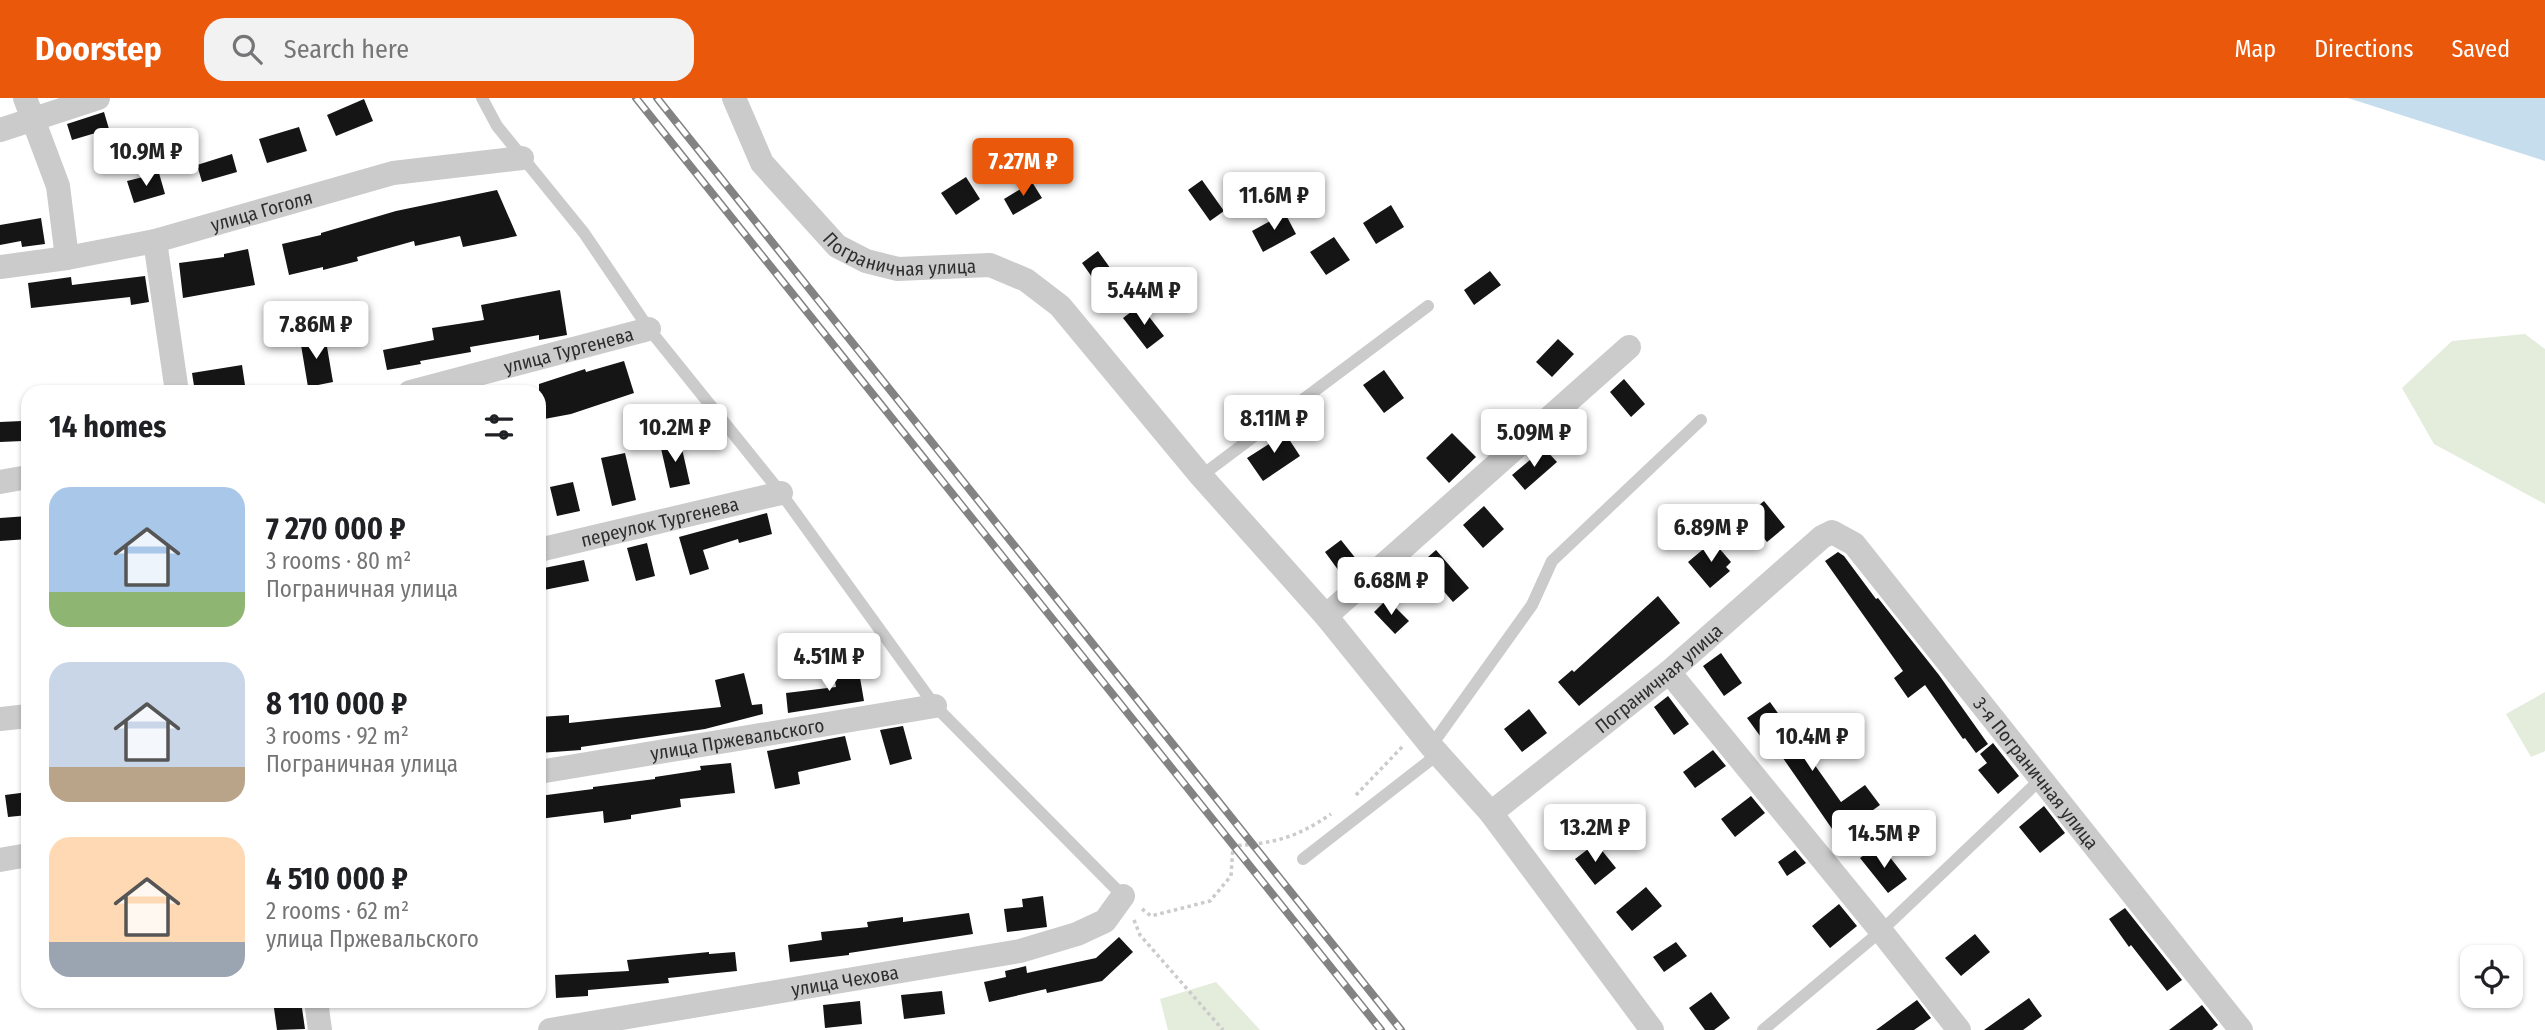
<!DOCTYPE html>
<html lang="en">
<head>
<meta charset="utf-8">
<style>
  :root { --surface:#fff; --page:#f2f2f2; --text:#202124; --muted:#757577; --accent:#ea580c }
  body { margin:0; font-family:"Fira Sans Condensed",sans-serif; background:var(--page); color:var(--text); height:100vh; display:flex; flex-direction:column; font-size:26px; white-space:nowrap }
  * { box-sizing:border-box; margin:0 }
  p { font-size:23px; color:var(--muted) }
  .icon { flex:none; width:38px; height:38px; fill:none; stroke:currentColor; stroke-width:2; stroke-linecap:round; stroke-linejoin:round }
  .map { position:relative; flex:1; overflow:hidden }
  .side { position:absolute; left:21px; top:287px; width:525px; height:623px; display:flex; flex-direction:column; background:var(--surface); border-radius:21px; box-shadow:0 2px 5px #0004 }
  .side>* { flex:none }
  .fabs { position:absolute; left:2460px; top:847px; display:grid; gap:14px }
  .fabs a { display:grid; place-items:center; width:63px; height:63px; border-radius:14px; background:var(--surface); box-shadow:0 2px 5px #0004; font-size:35px }
  .price { position:absolute; translate:-50% -60px; padding:0 16px; border-radius:7px; background:#fff; color:#222; font-size:23px; line-height:46px; filter:drop-shadow(0 2px 4px #0008) }
  .price::after { content:''; position:absolute; left:50%; top:42px; width:21px; height:16px; margin-left:-10px; background:inherit; clip-path:polygon(0 0,100% 0,50% 100%) }
  .price.active { background:var(--accent); color:#fff }
  ul { padding:0; list-style:none }
  li { display:flex; align-items:center; gap:21px; height:175px; padding:0 28px }
  li span { display:grid; place-items:center; flex:none; width:196px; height:140px; border-radius:21px; color:#555 }
  li>.icon { margin-inline-start:auto }
  span .icon { width:84px; height:84px; fill:#fffc; stroke-width:1 }
  li b { font-size:30px }
  h2 { display:flex; justify-content:space-between; align-items:center; height:84px; padding:0 28px; font-size:30px }
  header { display:flex; align-items:center; gap:42px; box-sizing:border-box; height:98px; padding:0 35px; background:var(--accent); color:#fff }
  header strong { font-size:33px }
  nav { display:flex; gap:38px; margin-inline-start:auto; font-size:24px }
  .search { width:490px; height:63px; background:var(--page); display:flex; align-items:center; gap:18px; box-sizing:border-box; padding:0 24px; border-radius:21px; color:var(--muted); font-size:26px }
  .map>svg:first-child { display:block }
  .green { fill:#e4ecdb }
  .water { fill:#c6dded }
  .building { fill:#151515 }
  .lines { fill:none; stroke-linecap:round; stroke-linejoin:round }
  .path { stroke:#cbcbcb; stroke-width:3.5; stroke-dasharray:3.5 3.5; stroke-linecap:butt }
  .lane { stroke:#cbcbcb; stroke-width:12 }
  .street { stroke:#cbcbcb; stroke-width:24 }
  .rail-casing { stroke:#838383; stroke-width:8 }
  .rail { stroke:#fff; stroke-width:5; stroke-dasharray:16; stroke-linecap:butt }
  .labels { text-anchor:middle; dominant-baseline:central; stroke-width:7; stroke-linejoin:round; paint-order:stroke }
  .street-label { font-size:19px; fill:#2e2e2e; stroke:#fff }
</style>
</head>
<body>
<header>
<strong>Doorstep</strong>
<div class="search"><svg class="icon" aria-label="search" viewBox="0 0 24 24"><circle cx="10" cy="10" r="6"/><path d="M15 15l6 6"/></svg>Search here</div>
<nav><a>Map</a><a>Directions</a><a>Saved</a></nav>
</header>
<div class="map">
<svg width="2545" height="932" viewBox="0 0 2545 932">
  <rect width="100%" height="100%" fill="#fff"/>
  <path class="green" d="M2525 236 2545 251V406L2434 346 2402 290 2452 243Z
    M2545 594V653L2531 659 2506 616Z
    M1216 884 1260 932H1168L1160 901Z"/>
  <path class="water" d="M2348 0H2545V63Z"/>
  <path class="building" d="M364 1 373 23 336 38 327 17Z
    M104 14 109 31 72 42 67 26Z
    M299 29 307 53 267 65 259 41Z
    M232 56 237 74 202 84 197 67Z
    M159 75 165 96 134 105 127 83Z
    M966 79 980 101 956 117 941 95Z
    M1202 82 1224 113 1210 123 1188 92Z
    M1032 84 1042 100 1013 117 1004 101Z
    M497 92 517 138 463 149 460 138 415 148 414 143 357 159 358 163 323 172V169L289 177 282 146 321 137V135L396 113Z
    M1391 107 1404 129 1376 146 1363 125Z
    M1285 115 1296 136 1263 154 1252 133Z
    M41 120 45 146 22 149 21 143 0 147V127Z
    M1334 139 1350 162 1326 177 1310 154Z
    M248 151 255 187 183 200 179 165 224 159V156Z
    M1098 153 1118 181 1102 193 1082 165Z
    M1490 173 1501 187 1474 207 1464 192Z
    M145 178 149 204 131 207 130 199 31 210 28 185 71 179 72 187Z
    M560 192 567 237 539 242V237L470 249 471 254 420 263 421 266 387 272 383 252 434 242 432 230 484 222 481 207Z
    M1140 207 1164 238 1147 251 1123 220Z
    M325 237 333 284 308 289 300 241Z
    M1558 241 1574 256 1552 279 1536 264Z
    M624 263 634 295 571 316 539 322V286L585 271 586 274Z
    M242 267 246 294H195L192 275Z
    M1384 272 1404 300 1384 315 1363 287Z
    M1624 281 1645 306 1631 319 1610 294Z
    M22 323 23 343 0 344V324Z
    M1281 329 1300 358 1263 383 1247 360 1269 346 1266 341Z
    M1452 335 1476 359 1449 385 1426 360Z
    M680 342 690 386 670 390 660 346Z
    M1544 350 1557 364 1525 392 1512 377Z
    M625 355 636 402 612 408 601 360Z
    M573 384 580 413 557 418 550 389Z
    M1764 403 1785 429 1767 444 1746 418Z
    M1484 408 1504 431 1483 450 1463 427Z
    M767 415 772 436 739 445 738 441 703 452 709 471 690 477 679 439Z
    M28 418V441L0 443V420Z
    M1341 442 1361 467 1344 480 1325 454Z
    M1713 443 1731 464 1726 469 1730 473 1710 490 1688 464Z
    M647 445 655 478 636 483 627 450Z
    M1436 452 1469 490 1453 504 1420 466Z
    M1838 454 1844 458 1876 501 1878 500 1939 577 1988 646 1976 655 1965 640 1963 641 1925 587 1908 600 1894 580 1903 573 1825 463Z
    M584 462 589 483 539 493V471Z
    M1658 498 1680 525 1579 608 1558 584 1572 572 1574 574Z
    M1387 501 1409 523 1395 536 1374 514Z
    M1721 555 1742 585 1724 598 1703 568Z
    M858 568 864 603 788 615 786 595 836 589 833 573Z
    M744 575 752 607 762 606 763 616 705 631 581 649V652L539 655V619L569 617V625L721 609 715 582Z
    M1668 598 1689 626 1674 637 1654 609Z
    M1770 604 1841 704 1865 687 1880 707 1837 738 1776 650 1771 653 1747 620Z
    M1529 611 1547 635 1522 654 1504 631Z
    M903 628 912 661 890 667 880 632Z
    M845 638 851 662 798 674 800 686 775 691 767 653Z
    M1993 645 2019 678 1998 696 1978 672 1987 665 1980 656Z
    M1713 652 1726 668 1695 690 1683 674Z
    M731 665 735 695 680 701 681 709 631 717V721L604 725 603 713 539 721V698L593 691V689L655 681V679L701 672 700 668Z
    M28 694V717L8 719 5 697Z
    M1751 698 1765 715 1735 739 1721 721Z
    M2044 708 2065 735 2040 755 2019 729Z
    M1596 745 1616 770 1595 787 1575 761Z
    M1873 750 1883 762 1889 758 1907 781 1888 795 1860 760Z
    M1795 752 1806 765 1787 778 1778 764Z
    M1646 789 1662 808 1632 833 1616 814Z
    M1043 798 1047 829 1007 834 1004 811 1023 809 1022 801Z
    M1839 806 1857 828 1830 850 1812 828Z
    M2125 810 2182 882 2167 893 2131 847 2129 849 2109 821Z
    M969 815 973 836 849 855V857L790 864 788 847 822 842 821 834 868 829 867 824 903 819V824Z
    M1975 836 1990 854 1961 878 1945 860Z
    M1119 839 1133 854 1102 883 1047 895 1046 891 989 904 984 884 1006 879 1005 873 1026 868 1027 875 1096 860Z
    M1676 844 1687 858 1664 874 1653 859Z
    M709 854V856L735 854 737 873 668 880 669 885 588 892V898L556 900 555 877 629 873 627 862Z
    M942 893 945 916 904 921 901 897Z
    M1711 894 1730 920 1714 932H1705L1689 910Z
    M2029 900 2042 918 2023 932H1984Z
    M1917 902 1931 920 1914 932H1876Z
    M273 903H301L305 931 277 932Z
    M860 903 862 926 825 930 823 907Z
    M2202 907 2218 927 2212 932H2169Z"/>
  <g class="lines">
    <path class="path" d="M1356 697 1404 647
      M1142 811 1151 818 1210 803 1231 778 1233 748C1275 745 1296 740 1331 716
      M1134 822 1140 837 1223 932"/>
    <path class="lane" d="M482 0 497 28 584 135 649 231 781 395 935 608 1123 798
      M1201 378 1428 208
      M1303 761 1433 660 1431 648 1532 507 1552 463 1701 322
      M1763 932 1881 833 2041 681"/>
    <g class="street">
      <path d="M25 0 58 88 67 160"/>
      <path id="s1" d="M734 0 762 65 837 148 866 163 898 171 990 167 1026 182 1060 208 1201 378 1326 518 1431 648 1491 715 1652 932"/>
      <path d="M0 32 98 0"/>
      <path d="M155 143 177 294"/>
      <path id="s2" d="M0 169 67 160 155 143 393 75 522 60"/>
      <path id="s3" d="M410 294 649 231"/>
      <path d="M0 384 28 379"/>
      <path id="s4" d="M539 452 781 395"/>
      <path d="M1326 518 1629 249"/>
      <path d="M1669 574 1881 833 1959 932"/>
      <path d="M0 621 28 618"/>
      <path id="s5" d="M539 674 935 608"/>
      <path id="s6" d="M1491 715 1669 574 1822 439 1832 434 1854 446 2241 932"/>
      <path d="M0 762 28 757"/>
      <path d="M316 903 320 932"/>
      <path id="s7" d="M550 932 1020 853 1077 836 1105 823 1123 798"/>
    </g>
    <g class="rail-casing">
      <path id="rail" d="M636 0 1381 932
        M657 0 1401 932"/>
    </g>
    <use href="#rail" class="rail"/>
  </g>
  <g class="labels">
    <g class="street-label">
      <text stroke="none"><textPath href="#s2" startOffset="268">улица Гоголя</textPath></text>
      <text stroke="none"><textPath href="#s1" startOffset="247">Пограничная улица</textPath></text>
      <text stroke="none"><textPath href="#s3" startOffset="164">улица Тургенева</textPath></text>
      <text stroke="none"><textPath href="#s4" startOffset="124">переулок Тургенева</textPath></text>
      <text stroke="none"><textPath href="#s6" startOffset="215">Пограничная улица</textPath></text>
      <text stroke="none"><textPath href="#s5" startOffset="201">улица Пржевальского</textPath></text>
      <text stroke="none"><textPath href="#s6" startOffset="760">3-я Пограничная улица</textPath></text>
      <text stroke="none"><textPath href="#s7" startOffset="299">улица Чехова</textPath></text>
    </g>
  </g>
</svg>
<div class="fabs">
<a><svg class="icon" aria-label="locate" viewBox="0 0 24 24"><circle cx="12" cy="12" r="6"/><path d="M12 2v4M12 18v4M2 12h4M18 12h4"/></svg></a>
</div>
<b class="price" style="left:146px;top:90px">10.9M ₽</b>
<b class="price active" style="left:1023px;top:100px">7.27M ₽</b>
<b class="price" style="left:1274px;top:134px">11.6M ₽</b>
<b class="price" style="left:1144px;top:229px">5.44M ₽</b>
<b class="price" style="left:316px;top:263px">7.86M ₽</b>
<b class="price" style="left:1274px;top:357px">8.11M ₽</b>
<b class="price" style="left:675px;top:366px">10.2M ₽</b>
<b class="price" style="left:1534px;top:371px">5.09M ₽</b>
<b class="price" style="left:1711px;top:466px">6.89M ₽</b>
<b class="price" style="left:1391px;top:519px">6.68M ₽</b>
<b class="price" style="left:829px;top:595px">4.51M ₽</b>
<b class="price" style="left:1812px;top:675px">10.4M ₽</b>
<b class="price" style="left:1595px;top:766px">13.2M ₽</b>
<b class="price" style="left:1884px;top:772px">14.5M ₽</b>
<section class="side">
<h2>14 homes<svg class="icon" aria-label="filters" viewBox="0 0 24 24"><path d="M4 7h16M4 17h16"/><circle cx="9" cy="7" r="2"/><circle cx="15" cy="17" r="2"/></svg></h2>
<ul>
<li><span style="background:linear-gradient(#a9c7e8 75%,#8fb573 0)"><svg class="icon" aria-label="home" viewBox="0 0 24 24"><path d="M3 11l9-7 9 7M6 9v11h12V9"/></svg></span><div><b>7 270 000 ₽</b><p>3 rooms · 80 m²</p><p>Пограничная улица</p></div></li>
<li><span style="background:linear-gradient(#c9d6e8 75%,#b9a48a 0)"><svg class="icon" aria-label="home" viewBox="0 0 24 24"><path d="M3 11l9-7 9 7M6 9v11h12V9"/></svg></span><div><b>8 110 000 ₽</b><p>3 rooms · 92 m²</p><p>Пограничная улица</p></div></li>
<li><span style="background:linear-gradient(#ffd9b3 75%,#9aa5b1 0)"><svg class="icon" aria-label="home" viewBox="0 0 24 24"><path d="M3 11l9-7 9 7M6 9v11h12V9"/></svg></span><div><b>4 510 000 ₽</b><p>2 rooms · 62 m²</p><p>улица Пржевальского</p></div></li>
</ul>
</section>
</div>
</body>
</html>
